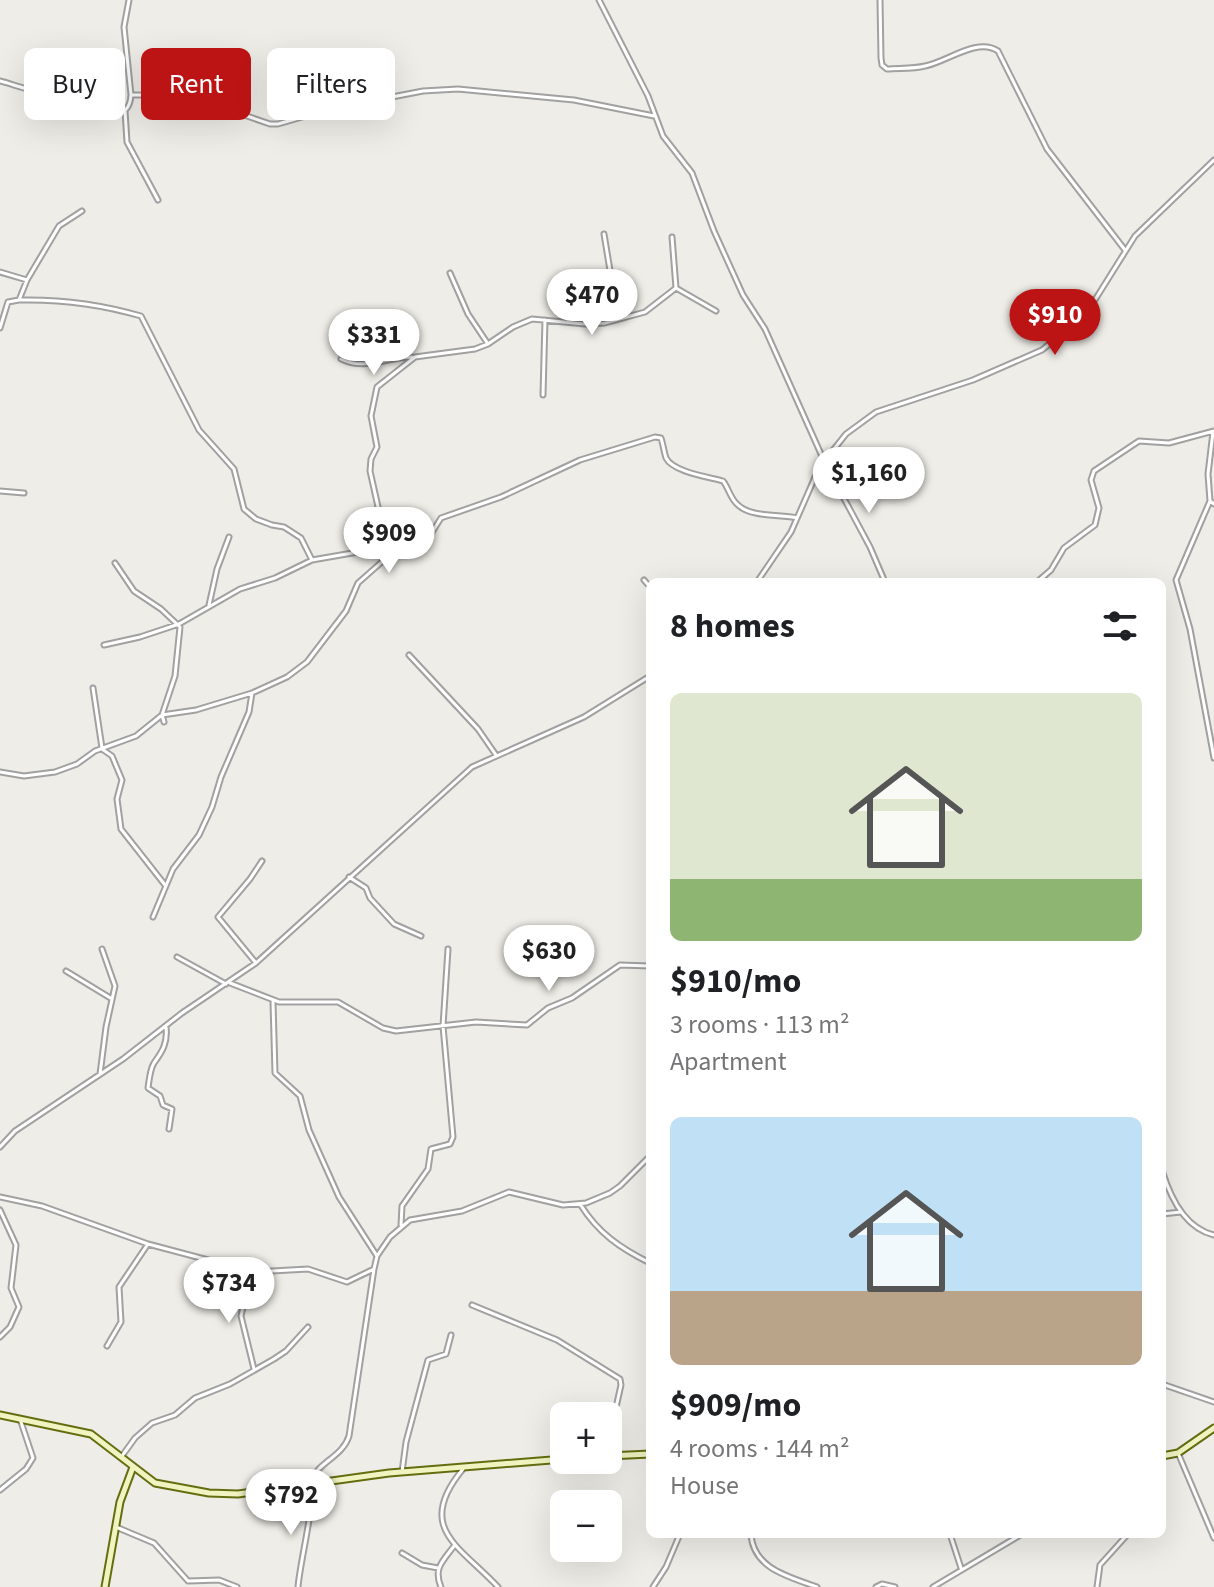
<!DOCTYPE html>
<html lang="en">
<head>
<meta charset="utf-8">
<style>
  :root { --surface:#fff; --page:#f6f6f6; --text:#202124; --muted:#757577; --accent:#bc1414 }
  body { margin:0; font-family:"Source Sans 3",sans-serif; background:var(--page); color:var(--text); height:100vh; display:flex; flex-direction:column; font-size:30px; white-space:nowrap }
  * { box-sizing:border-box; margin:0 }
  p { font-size:26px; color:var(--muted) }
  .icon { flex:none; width:44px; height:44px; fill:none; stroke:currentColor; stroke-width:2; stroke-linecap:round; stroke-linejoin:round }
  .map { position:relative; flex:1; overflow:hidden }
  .panel { position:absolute; left:646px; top:578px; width:520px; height:960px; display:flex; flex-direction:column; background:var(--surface); border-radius:12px; box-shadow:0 8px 32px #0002 }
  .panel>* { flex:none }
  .banner { position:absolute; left:24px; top:48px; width:502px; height:72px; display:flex; gap:16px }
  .fabs { position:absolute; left:550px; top:1402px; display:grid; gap:16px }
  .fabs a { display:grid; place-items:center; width:72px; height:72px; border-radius:12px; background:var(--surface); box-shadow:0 8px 32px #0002; font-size:40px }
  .price { position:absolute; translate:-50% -68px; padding:0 18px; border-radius:28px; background:#fff; color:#222; font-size:26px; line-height:52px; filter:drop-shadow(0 2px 4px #0008) }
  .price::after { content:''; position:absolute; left:50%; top:48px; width:24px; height:18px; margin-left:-12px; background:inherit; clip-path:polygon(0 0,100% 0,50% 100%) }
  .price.active { background:var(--accent); color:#fff }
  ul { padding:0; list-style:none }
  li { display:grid; align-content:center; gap:16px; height:424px; padding:0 24px }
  li span { display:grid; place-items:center; height:248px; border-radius:12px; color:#555 }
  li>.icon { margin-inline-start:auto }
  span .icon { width:144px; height:144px; fill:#fffc; stroke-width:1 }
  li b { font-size:34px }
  h2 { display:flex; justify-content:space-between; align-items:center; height:96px; padding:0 24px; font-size:34px }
  .pill { padding:0 28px; border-radius:12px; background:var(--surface); box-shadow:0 8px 32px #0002; font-size:28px; line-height:72px }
  .pill.active { background:var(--accent); color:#fff }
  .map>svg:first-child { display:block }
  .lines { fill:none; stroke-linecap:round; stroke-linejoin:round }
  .street-casing { stroke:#a1a1a1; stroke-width:7 }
  .secondary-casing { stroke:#646e10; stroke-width:9 }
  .street { stroke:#fff; stroke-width:3 }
  .secondary { stroke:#f1f4c1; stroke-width:5 }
</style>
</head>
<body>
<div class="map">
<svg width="1214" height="1587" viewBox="0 0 1214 1587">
  <rect width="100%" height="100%" fill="#efede7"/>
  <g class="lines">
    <g class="street-casing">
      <path id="street" d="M599 0 648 96 663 136 692 173 714 231 743 295 765 329 825 463 870 547 885 582
        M880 0 881 58 882 65 887 69C899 68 913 69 925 66 947 62 977 37 998 51L1047 149 1125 250
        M0 81C12 84 24 89 37 91 45 92 52 86 61 87 80 90 128 137 131 95L124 27 129 0
        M131 95H186L270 124H278L330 109 423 91 458 89 574 100 654 116
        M125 111 127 142 158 200
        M82 211 59 226 27 280 19 300C62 299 100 304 141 316L199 430 234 469 244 509 256 519 272 525 284 527 301 538 312 560
        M604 234 618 319
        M0 272 27 280
        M450 273 468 314 488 344
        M676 288 716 311
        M0 328 8 302 19 300
        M341 359C364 371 387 357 412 357
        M543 395 545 320
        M1213 432 1208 474 1210 501 1214 504
        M0 491 24 493
        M1210 501 1176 580 1190 629 1214 758
        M391 555 387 547 370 471 371 459 377 447 371 416 377 387 415 357 475 349 488 344 513 327 532 319 585 324 605 323 645 312 676 288 672 237
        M115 563 134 591 161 609 180 627 175 676 162 715 164 722
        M644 580 650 587
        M757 582 791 532 819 468 846 434 876 412 973 380 1042 350 1076 322 1093 303 1135 236 1214 160
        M1037 582 1051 570 1064 548 1095 525 1099 508 1091 480 1094 471 1139 441 1169 443 1214 431
        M209 605 217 569 229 537
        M104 645 140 637 179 624 240 589 275 578 312 560 387 547
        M409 655 478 729 496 755
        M93 688 102 748
        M102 749 112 756 122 780 117 799 121 829 165 885
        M0 772 24 776 55 772 77 764 95 751 136 736 162 715 196 710 252 693 287 677 307 662 346 611 358 583 393 552 431 534 441 518 501 497 580 460 655 437 661 438C663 444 664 452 666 458 673 472 709 477 723 481 728 487 730 497 736 503 749 518 779 514 797 518
        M349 877 366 888 370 898 394 924 421 936
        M153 917 173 869 199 835 212 807 221 777 249 712 252 693
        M177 957 226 984
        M256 963 218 917 250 879 262 861
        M66 971 112 999
        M230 983 279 1002H338L383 1028 396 1031 476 1022 527 1025 548 1008 572 998 620 965 650 966
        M273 1002 275 1073 300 1096 309 1130 339 1197 377 1256
        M166 1027C168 1043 162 1052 154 1063 150 1069 149 1081 148 1088L160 1096 163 1105 172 1109 169 1129
        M100 1074 106 1027 115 986 102 949
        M1162 1116V1135
        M0 1147 15 1131 123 1059 182 1013 256 963 472 767 584 717 650 676
        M1162 1170C1170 1197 1184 1228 1214 1235
        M0 1197 42 1206 148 1244 242 1269 254 1272 308 1269 347 1282 374 1269
        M580 1204C598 1233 620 1248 650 1263
        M0 1210 16 1245 11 1288 19 1307 10 1327 0 1337
        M1162 1214 1181 1212
        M401 1225 402 1206 428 1169 431 1149 450 1144 453 1137 443 1026 448 949
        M242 1269 248 1283 241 1316 254 1369
        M472 1305 557 1340 620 1379 621 1385 608 1443
        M107 1346 121 1322 119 1287 148 1244
        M1162 1384 1214 1402
        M1178 1453 1214 1538
        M122 1456 135 1438 152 1423 175 1415 195 1398 230 1384 274 1359 286 1351 308 1327
        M463 1469C414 1528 460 1546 498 1587
        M402 1472 406 1442 428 1360 446 1354 451 1335
        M0 1490 26 1469 33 1458 20 1419
        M116 1527 154 1543 188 1581 219 1580 237 1587
        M751 1534C753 1569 790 1577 817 1587
        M950 1534 961 1568
        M402 1553 422 1565 438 1568
        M298 1587C300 1561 316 1501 311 1480 319 1462 343 1456 349 1436L374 1269 377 1256 390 1237 410 1220 462 1211 509 1192 563 1205 586 1203 610 1193 620 1186 650 1156
        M441 1587C433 1568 443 1561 454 1546
        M653 1587 666 1567 680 1534
        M876 1587 882 1584 895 1587
        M933 1587 1022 1534
        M1097 1587 1100 1565 1128 1534"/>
    </g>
    <g class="secondary-casing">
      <path id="secondary" d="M0 1415 91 1434 155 1483 209 1493 238 1494 389 1473 564 1459
        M608 1456 650 1454
        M1162 1456 1178 1453 1214 1428
        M105 1587 120 1502 133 1467"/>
    </g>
    <use href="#street" class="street"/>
    <use href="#secondary" class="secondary"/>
  </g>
</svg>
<div class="fabs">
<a>+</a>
<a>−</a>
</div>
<b class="price" style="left:592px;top:337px">$470</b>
<b class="price active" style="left:1055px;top:357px">$910</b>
<b class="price" style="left:374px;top:377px">$331</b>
<b class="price" style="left:869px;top:515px">$1,160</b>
<b class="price" style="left:389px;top:575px">$909</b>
<b class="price" style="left:549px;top:993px">$630</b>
<b class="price" style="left:229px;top:1325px">$734</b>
<b class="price" style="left:291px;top:1537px">$792</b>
<div class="banner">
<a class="pill">Buy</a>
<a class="pill active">Rent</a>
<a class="pill">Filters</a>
</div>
<section class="panel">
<h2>8 homes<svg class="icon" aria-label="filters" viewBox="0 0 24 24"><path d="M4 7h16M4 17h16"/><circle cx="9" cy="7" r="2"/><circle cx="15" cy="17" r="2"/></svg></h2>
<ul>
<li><span style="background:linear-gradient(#dfe7d0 75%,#8fb573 0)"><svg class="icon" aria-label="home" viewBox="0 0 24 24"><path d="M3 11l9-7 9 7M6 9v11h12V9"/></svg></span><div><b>$910/mo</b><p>3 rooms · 113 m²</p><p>Apartment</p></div></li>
<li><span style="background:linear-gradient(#bfe0f5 70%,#b9a48a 0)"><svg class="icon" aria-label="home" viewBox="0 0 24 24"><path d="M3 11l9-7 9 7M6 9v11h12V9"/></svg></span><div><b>$909/mo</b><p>4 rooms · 144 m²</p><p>House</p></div></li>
</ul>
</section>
</div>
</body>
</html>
